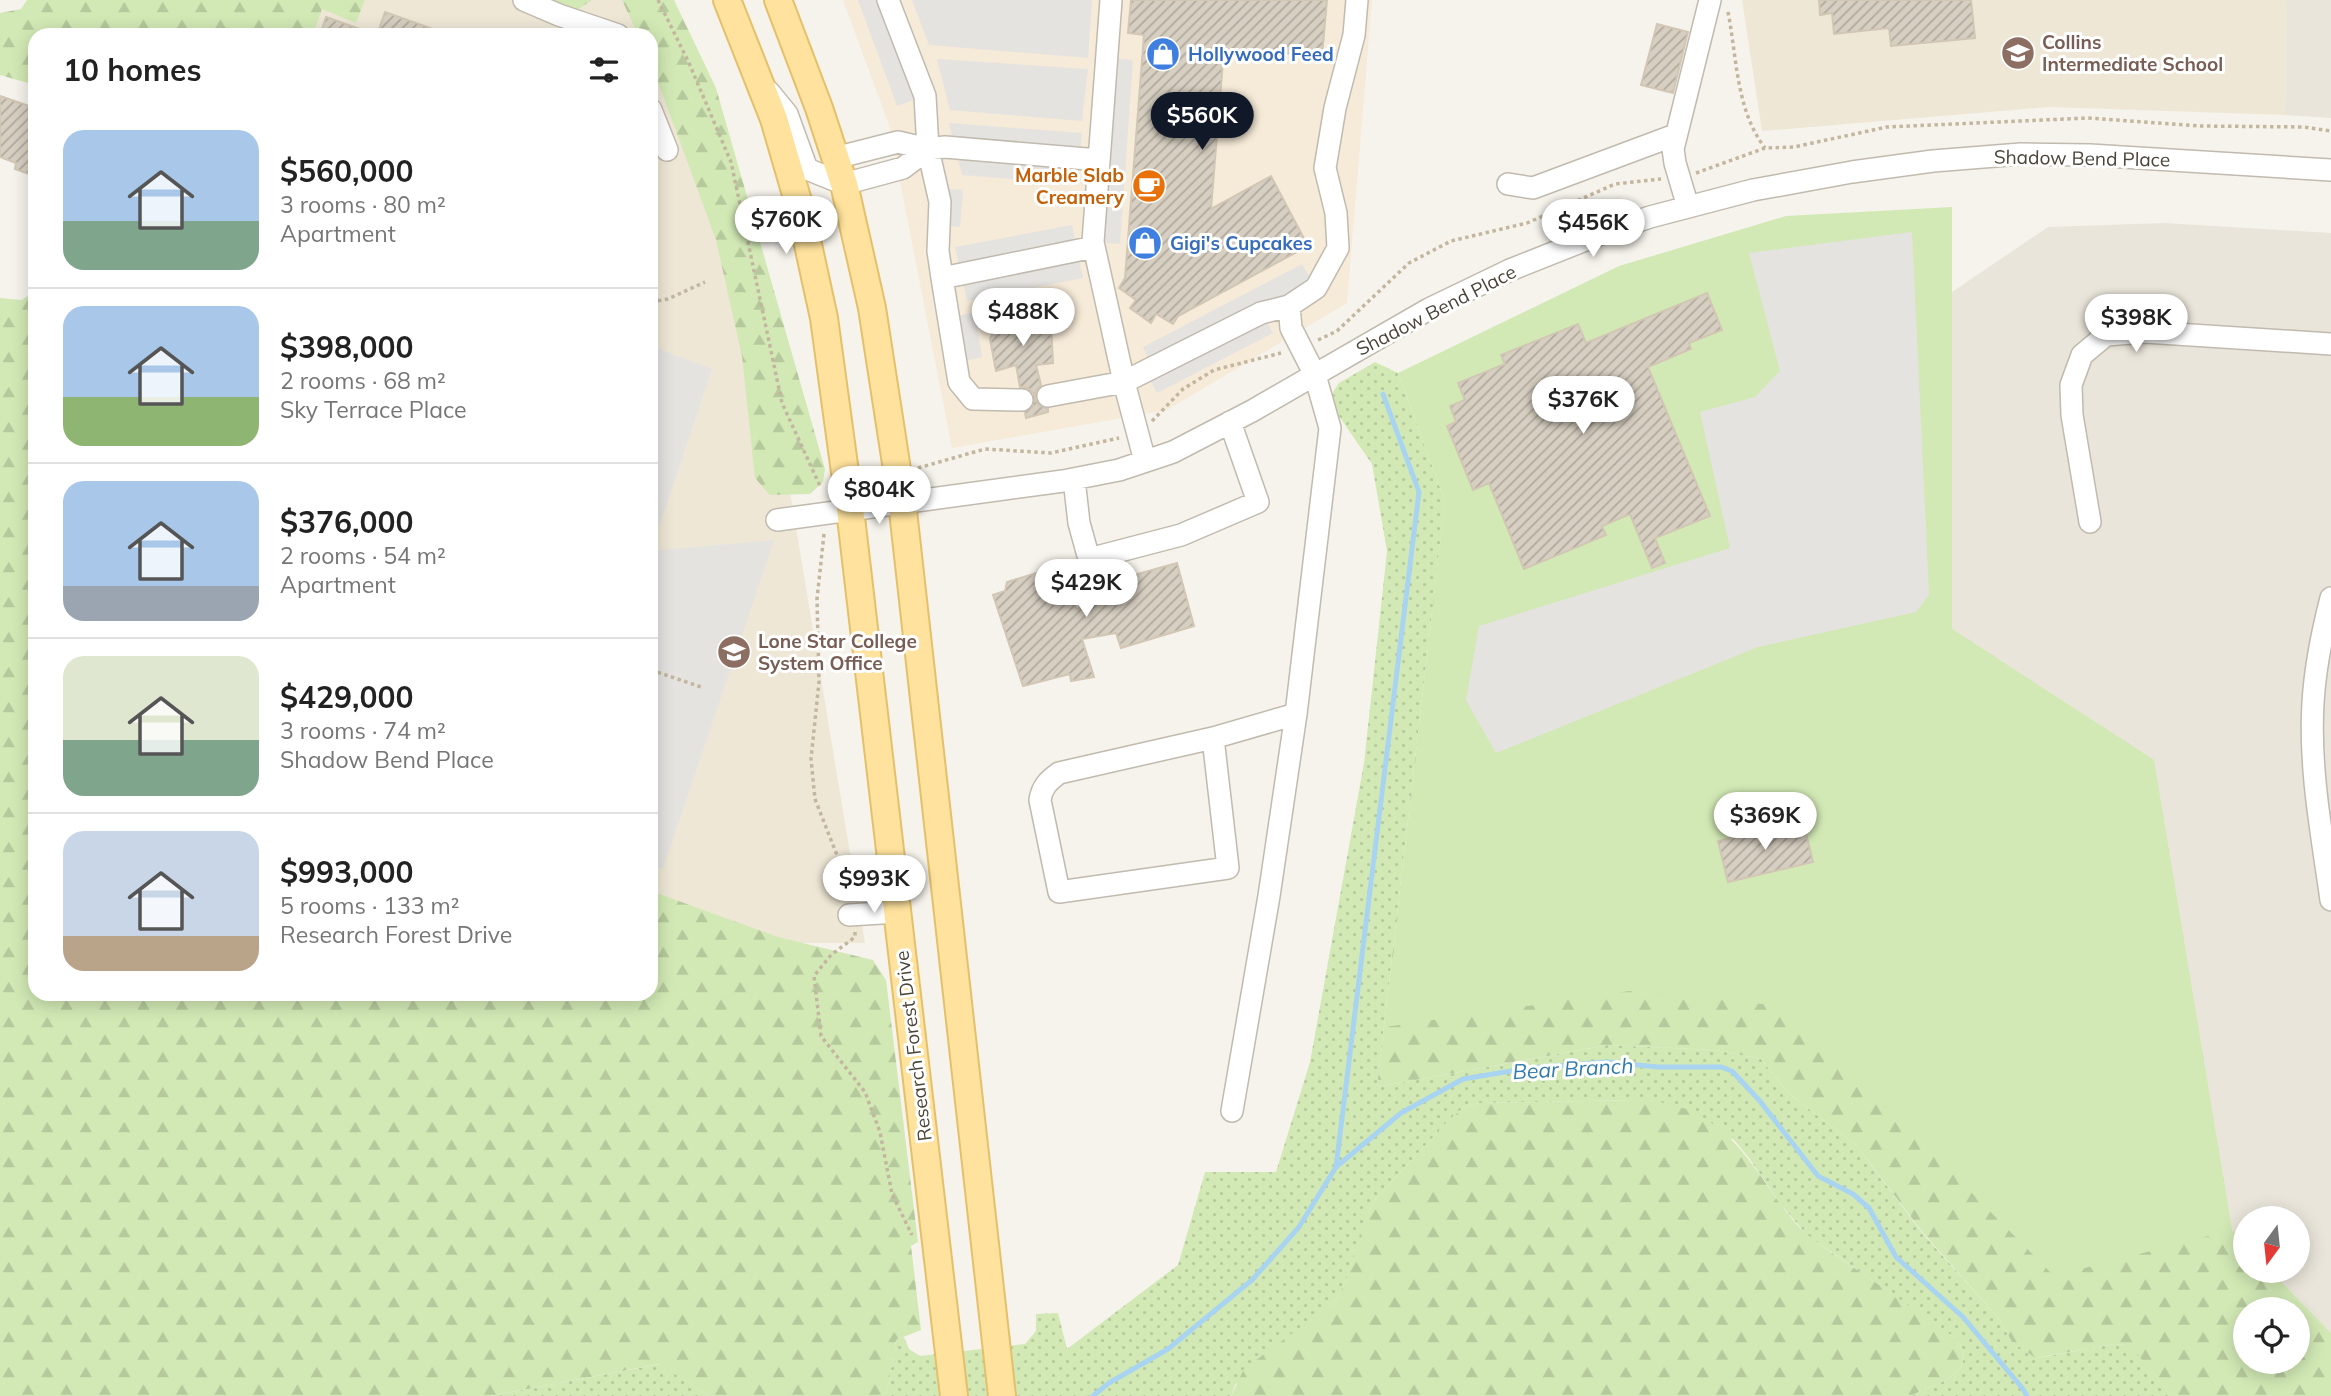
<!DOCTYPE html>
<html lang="en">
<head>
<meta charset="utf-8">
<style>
  :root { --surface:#fff; --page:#f6f6f6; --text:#222; --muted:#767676; --line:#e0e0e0; --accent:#111827 }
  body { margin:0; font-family:Mulish,sans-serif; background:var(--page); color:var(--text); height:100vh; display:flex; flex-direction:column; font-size:26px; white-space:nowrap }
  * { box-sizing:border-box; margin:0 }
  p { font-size:23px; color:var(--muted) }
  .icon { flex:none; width:38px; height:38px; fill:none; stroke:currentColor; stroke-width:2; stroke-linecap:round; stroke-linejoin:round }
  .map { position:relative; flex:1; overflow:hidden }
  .details { position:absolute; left:28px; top:28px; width:630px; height:973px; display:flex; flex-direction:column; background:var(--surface); border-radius:21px; box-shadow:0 4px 18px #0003 }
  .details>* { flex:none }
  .needle { width:46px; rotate:195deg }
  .controls { position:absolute; left:2233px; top:1206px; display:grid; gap:14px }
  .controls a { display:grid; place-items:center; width:77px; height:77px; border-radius:50%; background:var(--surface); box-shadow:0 4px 18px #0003; font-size:35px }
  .price { position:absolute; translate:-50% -60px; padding:0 16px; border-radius:24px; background:#fff; color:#222; font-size:23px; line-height:46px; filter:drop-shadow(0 2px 4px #0008) }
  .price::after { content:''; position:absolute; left:50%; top:42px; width:21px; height:16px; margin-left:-10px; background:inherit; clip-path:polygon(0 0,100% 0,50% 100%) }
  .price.active { background:var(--accent); color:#fff }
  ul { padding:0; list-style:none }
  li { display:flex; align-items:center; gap:21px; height:175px; padding:0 35px }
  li+li { border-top:2px solid var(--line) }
  li span { display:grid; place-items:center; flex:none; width:196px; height:140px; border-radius:21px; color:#555 }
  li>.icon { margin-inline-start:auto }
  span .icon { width:84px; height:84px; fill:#fffc; stroke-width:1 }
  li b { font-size:30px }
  h2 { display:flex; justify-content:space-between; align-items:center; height:84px; padding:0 35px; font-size:30px }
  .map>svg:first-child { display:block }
  .residential { fill:#eae5da }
  .commercial { fill:#f6ead8 }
  .education { fill:#eee7d6 }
  .green { fill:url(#green-dots) }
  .forest { fill:url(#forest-firs); fill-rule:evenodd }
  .pitch { fill:#d2e9b5 }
  .parking { fill:#e5e3e0 }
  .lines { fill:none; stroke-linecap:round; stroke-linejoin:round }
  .stream { stroke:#a9d4f1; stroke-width:5 }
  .building { fill:url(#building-hatch); stroke:#d2c6b4; stroke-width:2 }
  .minor-casing { stroke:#c1baae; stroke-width:24 }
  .major-casing { stroke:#e4c06b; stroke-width:30 }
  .path { stroke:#c3b69f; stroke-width:3.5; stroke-dasharray:3.5 3.5; stroke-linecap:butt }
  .minor { stroke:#fff; stroke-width:21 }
  .major { stroke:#fee29d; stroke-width:26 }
  .labels { text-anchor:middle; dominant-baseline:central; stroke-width:6; stroke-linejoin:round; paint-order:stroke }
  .education-label { font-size:19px; font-weight:bold; fill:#785e54; stroke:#fff; text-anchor:start }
  .shop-label { font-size:19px; font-weight:bold; fill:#366cbe; stroke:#fff; text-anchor:start }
  .street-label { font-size:19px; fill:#4a4439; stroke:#fff }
  .food-label { font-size:19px; font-weight:bold; fill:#c56008; stroke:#fff; text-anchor:end }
  .water-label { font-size:21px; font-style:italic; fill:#2f7aaf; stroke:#fff }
</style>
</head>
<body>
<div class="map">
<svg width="2331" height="1396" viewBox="0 0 2331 1396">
  <defs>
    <pattern id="green-dots" width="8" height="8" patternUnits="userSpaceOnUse" patternTransform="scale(1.75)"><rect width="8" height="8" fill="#d2e9b5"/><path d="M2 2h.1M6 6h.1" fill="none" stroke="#b6c99c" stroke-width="1.8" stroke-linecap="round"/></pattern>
    <pattern id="forest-firs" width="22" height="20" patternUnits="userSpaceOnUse" patternTransform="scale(1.75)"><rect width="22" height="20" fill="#d2e9b5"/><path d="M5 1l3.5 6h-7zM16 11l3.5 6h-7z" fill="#b6c99c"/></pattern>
    <pattern id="building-hatch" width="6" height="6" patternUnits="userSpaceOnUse" patternTransform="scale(1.75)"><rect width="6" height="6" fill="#d7cfc1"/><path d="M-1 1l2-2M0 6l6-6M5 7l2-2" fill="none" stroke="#b0aa9e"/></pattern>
  </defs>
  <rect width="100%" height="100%" fill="#f6f3ec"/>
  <path class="residential" d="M2286 0H2331V118L2285 115Z
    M2164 223 2331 233V1333L2271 1271 2298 1270V1218H2245V1243L2232 1230 2154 760 1952 629V292L2048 227Z"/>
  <path class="commercial" d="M843 0H1372L1347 303 1167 410 952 448 889 125Z"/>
  <path class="education" d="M283 0H647L776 407 865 943H776L651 897V35H271Z
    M1742 0H2286L2285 115 2050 107 1762 131Z"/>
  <path class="green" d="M1375 362 1398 373 1445 501 1377 1087 1608 1045 1715 1050 1761 1059 1788 1093 1856 1145 1924 1235 2000 1320 2012 1342 2037 1358 2114 1344 2127 1345 2138 1354 2171 1396H1911C1937 1381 1977 1378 1958 1340L1808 1236 1781 1205 1749 1158 1734 1140 1637 1100 1479 1103 1463 1108 1448 1121 1373 1202C1356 1233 1355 1276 1332 1304L1235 1385 1231 1396H879L887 1392 896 1340 904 1337 909 1349 920 1356 1025 1344 1036 1331V1314L1058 1313 1067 1349 1178 1265 1205 1172H1276L1310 1062 1364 763 1387 551 1372 464 1334 409 1333 392 1339 383Z
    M660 1364 709 1396H491Z"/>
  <path class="forest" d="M27 0H365L356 23 322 9 313 35H35V85L0 75V13L21 9Z
    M553 0H592L577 10Z
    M622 0H674L716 88 825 469 823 482 810 494 770 495 755 478 742 356 716 240 651 63V35H638Z
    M1952 207V629L2154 760 2232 1230 2245 1243V1270L2271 1271 2331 1333V1396H2171L2138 1355 2126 1345 2114 1344 2036 1358 2012 1342 2000 1320 1924 1234 1856 1145 1788 1093 1761 1059 1715 1050 1608 1045 1377 1087 1445 501 1943 760ZM2245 1309H2298V1362H2245Z
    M35 290V994H651V891L778 937 873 960 886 980 918 1242 911 1246 921 1330 896 1340 887 1392 879 1396H709L659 1364 491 1396H0V298L22 300Z
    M1637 1100C1700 1102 1732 1133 1765 1182 1778 1201 1791 1221 1809 1236 1824 1248 1841 1259 1857 1270 1891 1293 1925 1316 1958 1340 1977 1378 1937 1381 1911 1396H1231L1244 1369 1332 1304C1355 1276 1355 1233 1373 1202L1448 1121 1463 1108 1479 1103Z"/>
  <path class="pitch" d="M1952 207V629L2154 760 2232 1230 2054 1276 1788 1007 1636 990 1385 1027 1445 501 1398 373 1619 266 1786 216Z"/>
  <path class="parking" d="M858 0H888L925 96 897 106Z
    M912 0H1092L1088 58 929 45Z
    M1107 58 1133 60 1120 244 1093 242Z
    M937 59 1088 69 1082 121 950 110Z
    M949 123 1082 133 1077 184 962 175Z
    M938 188 963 190 960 227 939 225Z
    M1072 225 1083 278 967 301 955 247Z
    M1912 232 1929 595 1916 612 1758 647 1496 753 1466 700 1479 626 1730 548 1700 412 1755 397 1780 371 1749 253Z
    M1302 264 1316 288 1261 313 1273 333 1157 393 1151 382 1148 358 1143 347Z
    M975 312 982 357 955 363 948 318Z
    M651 346 712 369 660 524 651 526Z
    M774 540 663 869 651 865V551Z"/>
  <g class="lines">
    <path class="stream" d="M1336 1167 1419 492 1383 394
      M1093 1396 1109 1383 1168 1349 1252 1280 1299 1227 1336 1167 1401 1113 1463 1079 1529 1068 1607 1062 1658 1067H1721L1732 1071 1759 1100 1818 1176 1853 1194 1869 1208 1896 1257 1963 1317 2023 1389 2027 1396"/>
  </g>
  <path class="building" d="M1131 0H1327L1322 56 1224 49 1211 209 1271 176 1308 246 1178 316 1173 324 1156 314 1151 323 1130 308 1136 300 1119 288 1125 278 1144 35 1128 33Z
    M1819 0H1971L1975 38 1891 46 1889 28 1834 34 1832 13 1820 15Z
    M385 12 444 33 443 35H377Z
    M326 17 371 33V35H320Z
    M1657 24 1688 32 1673 93 1641 85Z
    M0 96 35 108V176L15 169 16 163 0 157Z
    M1707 293 1722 330 1689 343 1691 349 1648 367 1710 516 1655 538 1665 563 1652 568 1630 514 1602 526 1606 535 1524 569 1489 483 1473 490 1447 426 1456 422 1450 406 1465 400 1458 383 1505 364 1501 355 1578 324 1586 343Z
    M1024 306 1051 325 1053 363 1036 365 1041 385 1036 391 1035 399 1039 405 1048 409V412L1026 418 1025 412 1033 406 1034 394 1028 388 1020 387 1016 365 996 371 990 339 1002 310Z
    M1177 563 1194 626 1121 648 1116 633 1082 639 1094 677 1071 681 1070 674 1023 686 993 595 1005 591 1007 582 1043 571 1052 576 1067 571 1076 609 1109 601 1102 584Z
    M1803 821 1813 862 1728 882 1718 841Z"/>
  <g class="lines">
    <g class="minor-casing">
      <path id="minor" d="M524 0 559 15 618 35
        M888 0 925 96 928 149 940 202 938 251 942 278 1094 247
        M1111 0 1093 242 1124 382 1145 461
        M769 92 787 114 807 169 844 184 903 168 928 149
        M651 110 667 150
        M835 158 898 142 928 149 945 147 1099 160
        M1508 184 1533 188 1675 135
        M1688 207 1675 163 1673 149 1710 0
        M942 278 959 382 973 399 1022 400
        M1048 396 1124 382 1261 313 1289 306 1316 288 1338 248 1336 213 1325 168 1335 108 1354 35 1357 0
        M1074 479 1079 523 1089 559 1181 535 1258 502 1230 422
        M777 520 1063 481 1119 470 1173 452 1252 411 1429 309 1510 270 1598 235 1650 217 1753 190 1852 172 1933 161 2021 154 2090 155 2331 170
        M2090 522 2072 415 2071 385 2082 355 2106 335 2145 332 2331 344
        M2331 598C2322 633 2315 667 2313 703 2309 769 2322 835 2331 900
        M1213 738 1228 868 1059 892 1040 800C1042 787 1048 781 1059 773L1213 738 1296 714
        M849 915 898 912
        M1232 1111 1269 896 1296 714 1330 428 1315 375 1291 328 1289 306"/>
    </g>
    <g class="major-casing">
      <path id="major" d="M727 0 774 119 800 208 824 318 850 509 954 1396
        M778 0 819 108 844 184 872 308 902 502 1002 1396"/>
    </g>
    <path class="path" d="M658 0 689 63 731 162 782 403 820 486
      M1728 12C1737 58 1736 110 1765 148
      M1696 173 1765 148 1794 147 1887 127 2088 118 2200 126 2304 127 2331 131
      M651 302 668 299 705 282
      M1318 340 1337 331 1409 263 1451 241 1527 223 1615 184 1661 179
      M1152 421 1183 389 1214 370 1281 353
      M918 468 985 449 1051 453 1119 438
      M824 534 817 599 819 682 811 759 815 799 853 896
      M651 670 701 687
      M855 932V937L831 955 814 976 821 1036 865 1092 880 1132 892 1194 912 1235"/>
    <use href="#minor" class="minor"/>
    <use href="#major" class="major"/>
  </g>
  <defs>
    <g id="school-disc" transform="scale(1.75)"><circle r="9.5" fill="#8d6e63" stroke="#fff"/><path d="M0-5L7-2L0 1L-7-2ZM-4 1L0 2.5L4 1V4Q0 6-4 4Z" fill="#fff"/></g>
    <g id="shop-disc" transform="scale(1.75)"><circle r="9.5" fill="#3f7fe0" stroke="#fff"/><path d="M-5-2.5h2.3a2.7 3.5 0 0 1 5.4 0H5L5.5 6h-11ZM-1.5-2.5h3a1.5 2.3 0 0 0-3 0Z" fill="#fff"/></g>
    <g id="cafe-disc" transform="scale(1.75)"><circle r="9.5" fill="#e8710a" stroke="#fff"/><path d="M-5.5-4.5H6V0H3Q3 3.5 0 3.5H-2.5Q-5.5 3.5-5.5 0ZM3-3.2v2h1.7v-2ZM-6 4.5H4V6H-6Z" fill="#fff"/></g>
    <g id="university-disc" transform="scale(1.75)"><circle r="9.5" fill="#8d6e63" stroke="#fff"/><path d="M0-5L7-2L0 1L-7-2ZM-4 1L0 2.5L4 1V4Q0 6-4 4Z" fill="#fff"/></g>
  </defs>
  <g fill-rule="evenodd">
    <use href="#school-disc" x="2018" y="53"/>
    <use href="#shop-disc" x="1163" y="54"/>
    <use href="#cafe-disc" x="1149" y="186"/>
    <use href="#shop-disc" x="1145" y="243"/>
    <use href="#university-disc" x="734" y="652"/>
  </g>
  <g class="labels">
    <g class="education-label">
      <text x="2042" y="42">Collins<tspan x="2042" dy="22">Intermediate School</tspan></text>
      <text x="758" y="641">Lone Star College<tspan x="758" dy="22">System Office</tspan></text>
    </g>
    <g class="shop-label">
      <text x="1188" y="54">Hollywood Feed</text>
      <text x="1170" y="243">Gigi's Cupcakes</text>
    </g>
    <g class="street-label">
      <text transform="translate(2082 158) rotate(1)">Shadow Bend Place</text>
      <text transform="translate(1436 310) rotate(-27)">Shadow Bend Place</text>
      <text transform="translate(913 1046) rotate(-97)">Research Forest Drive</text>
    </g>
    <g class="food-label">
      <text x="1124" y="175">Marble Slab<tspan x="1124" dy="22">Creamery</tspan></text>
    </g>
    <g class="water-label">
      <text transform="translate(1573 1068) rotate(-3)">Bear Branch</text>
    </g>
  </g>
</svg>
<div class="controls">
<a><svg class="needle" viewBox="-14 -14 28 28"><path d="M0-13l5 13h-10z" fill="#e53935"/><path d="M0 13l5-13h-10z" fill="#767676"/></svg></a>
<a><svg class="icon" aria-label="locate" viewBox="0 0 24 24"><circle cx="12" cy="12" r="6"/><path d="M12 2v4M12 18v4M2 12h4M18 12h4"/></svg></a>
</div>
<b class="price active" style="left:1202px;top:152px">$560K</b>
<b class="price" style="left:786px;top:256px">$760K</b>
<b class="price" style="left:1593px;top:259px">$456K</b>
<b class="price" style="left:1023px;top:348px">$488K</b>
<b class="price" style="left:2136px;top:354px">$398K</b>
<b class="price" style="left:1583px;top:436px">$376K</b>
<b class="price" style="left:879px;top:526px">$804K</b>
<b class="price" style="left:1086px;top:619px">$429K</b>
<b class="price" style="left:1765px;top:852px">$369K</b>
<b class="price" style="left:874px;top:915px">$993K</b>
<section class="details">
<h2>10 homes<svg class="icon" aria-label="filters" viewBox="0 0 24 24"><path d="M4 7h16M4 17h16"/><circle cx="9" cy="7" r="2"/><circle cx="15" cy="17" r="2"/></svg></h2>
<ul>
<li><span style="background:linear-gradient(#a9c7e8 65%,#7fa58c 0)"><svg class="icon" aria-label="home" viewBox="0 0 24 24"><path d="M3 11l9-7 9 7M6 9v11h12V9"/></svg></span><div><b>$560,000</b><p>3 rooms · 80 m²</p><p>Apartment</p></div></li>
<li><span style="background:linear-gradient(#a9c7e8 65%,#8fb573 0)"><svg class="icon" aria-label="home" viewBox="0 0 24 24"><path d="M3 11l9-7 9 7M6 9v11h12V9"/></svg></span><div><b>$398,000</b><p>2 rooms · 68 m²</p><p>Sky Terrace Place</p></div></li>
<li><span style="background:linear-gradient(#a9c7e8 75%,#9aa5b1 0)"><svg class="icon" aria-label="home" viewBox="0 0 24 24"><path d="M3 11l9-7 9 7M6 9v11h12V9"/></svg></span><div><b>$376,000</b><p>2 rooms · 54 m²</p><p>Apartment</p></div></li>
<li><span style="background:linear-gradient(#dfe7d0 60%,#7fa58c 0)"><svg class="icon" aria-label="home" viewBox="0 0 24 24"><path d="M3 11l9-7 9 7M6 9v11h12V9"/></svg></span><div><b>$429,000</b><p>3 rooms · 74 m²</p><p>Shadow Bend Place</p></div></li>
<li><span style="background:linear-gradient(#c9d6e8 75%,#b9a48a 0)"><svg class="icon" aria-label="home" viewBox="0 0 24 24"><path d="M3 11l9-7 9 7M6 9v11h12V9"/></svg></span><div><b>$993,000</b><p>5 rooms · 133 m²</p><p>Research Forest Drive</p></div></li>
</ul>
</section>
</div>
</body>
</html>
